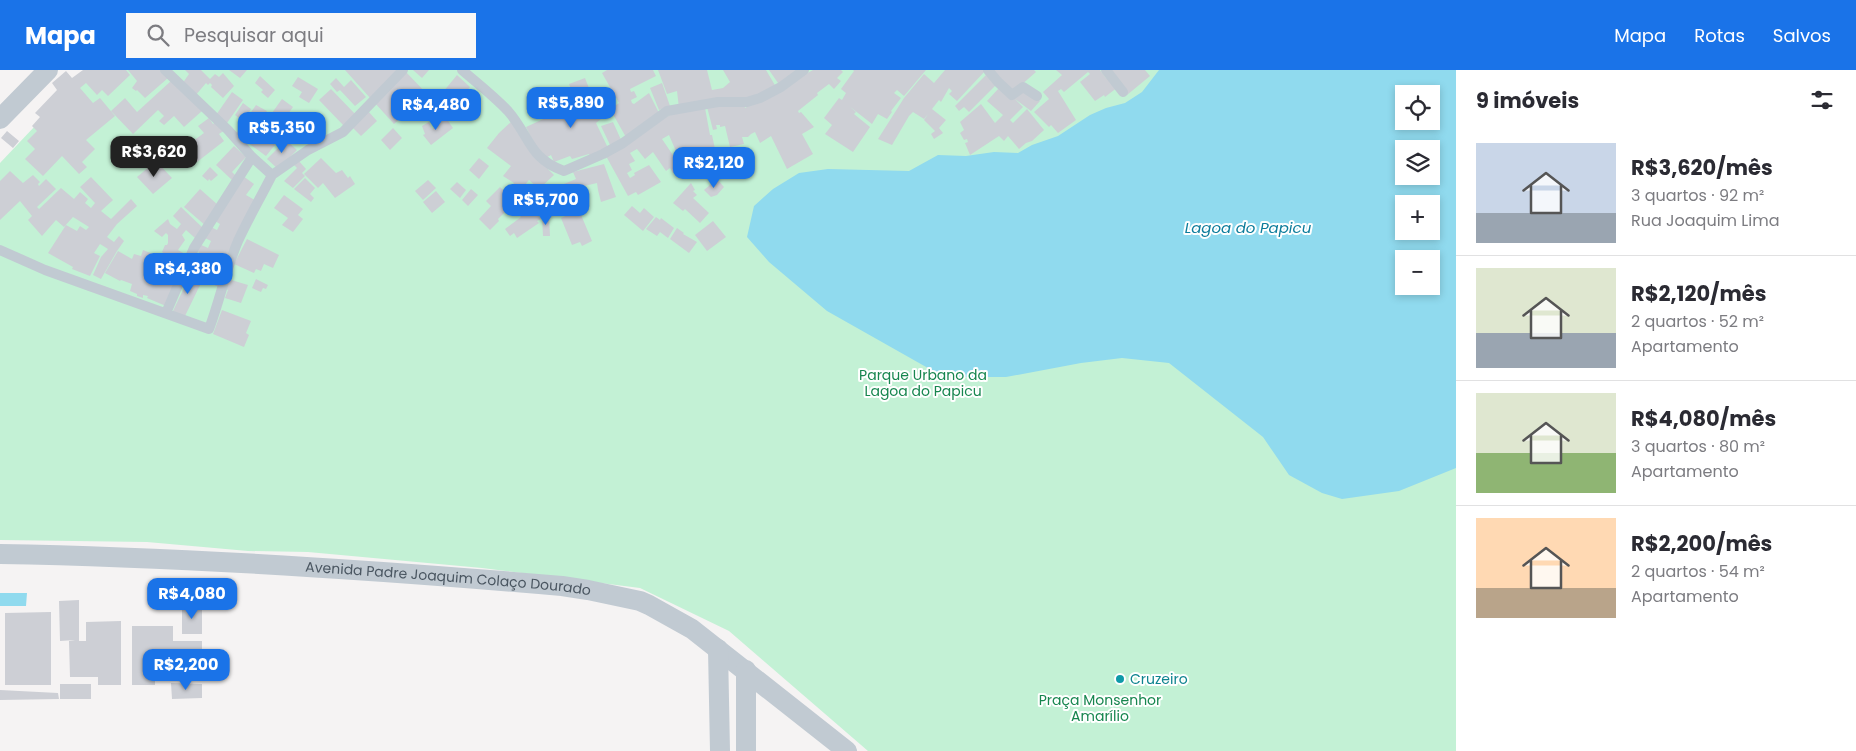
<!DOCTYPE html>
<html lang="pt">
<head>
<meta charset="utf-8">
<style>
  :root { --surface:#fff; --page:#f7f7f7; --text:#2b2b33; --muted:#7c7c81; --line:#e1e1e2; --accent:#1a73e8 }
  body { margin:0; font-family:Poppins,sans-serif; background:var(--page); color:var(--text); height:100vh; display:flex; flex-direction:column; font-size:19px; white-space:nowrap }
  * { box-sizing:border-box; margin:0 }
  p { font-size:16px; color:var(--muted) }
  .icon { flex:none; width:28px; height:28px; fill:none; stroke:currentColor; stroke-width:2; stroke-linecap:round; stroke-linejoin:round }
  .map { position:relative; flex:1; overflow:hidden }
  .sheet { display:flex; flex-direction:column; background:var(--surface); width:400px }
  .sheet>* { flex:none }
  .controls { position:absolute; left:1395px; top:15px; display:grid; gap:10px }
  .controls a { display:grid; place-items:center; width:45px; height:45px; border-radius:0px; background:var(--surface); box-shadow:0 2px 8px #0003; font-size:25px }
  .price { position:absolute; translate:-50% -42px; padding:0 11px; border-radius:10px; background:var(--accent); color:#fff; font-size:16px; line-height:32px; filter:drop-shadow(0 1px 2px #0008) }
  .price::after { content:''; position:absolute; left:50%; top:30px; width:15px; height:11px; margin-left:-8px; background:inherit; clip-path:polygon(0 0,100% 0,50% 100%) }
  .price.current { background:#222; color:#fff }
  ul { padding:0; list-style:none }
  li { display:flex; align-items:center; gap:15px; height:125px; padding:0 20px }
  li+li { border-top:1px solid var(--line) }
  li span { display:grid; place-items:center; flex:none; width:140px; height:100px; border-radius:0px; color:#555 }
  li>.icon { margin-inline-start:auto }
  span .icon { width:60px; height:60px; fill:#fffc; stroke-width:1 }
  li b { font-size:21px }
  h2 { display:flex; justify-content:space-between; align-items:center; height:60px; padding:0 20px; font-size:21px }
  header { display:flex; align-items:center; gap:30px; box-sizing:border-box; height:70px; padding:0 25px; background:var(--accent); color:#fff }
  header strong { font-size:24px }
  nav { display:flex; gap:28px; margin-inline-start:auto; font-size:18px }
  .search { width:350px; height:45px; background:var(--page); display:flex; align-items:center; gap:12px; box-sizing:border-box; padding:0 18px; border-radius:0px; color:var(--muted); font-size:19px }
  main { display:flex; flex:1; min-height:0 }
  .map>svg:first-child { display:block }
  .green { fill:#c3f1d5; fill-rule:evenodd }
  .water { fill:#90daee; fill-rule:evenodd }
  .building { fill:#cdcfd5 }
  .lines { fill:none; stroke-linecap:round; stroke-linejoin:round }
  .service { stroke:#c1cad2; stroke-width:10 }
  .minor { stroke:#c1cad2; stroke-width:20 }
  .culture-dot { fill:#0f9aa8; stroke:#fff; stroke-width:2 }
  .labels { text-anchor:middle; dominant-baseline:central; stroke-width:4; stroke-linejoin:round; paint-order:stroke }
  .park-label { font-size:14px; fill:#17864f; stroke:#fff }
  .street-label { font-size:14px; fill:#4a5661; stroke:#fff }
  .culture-label { font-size:14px; fill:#0d838f; stroke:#fff; text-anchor:start }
  .water-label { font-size:15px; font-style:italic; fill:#0c7c9b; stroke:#fff }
</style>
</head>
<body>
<header>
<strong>Mapa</strong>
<div class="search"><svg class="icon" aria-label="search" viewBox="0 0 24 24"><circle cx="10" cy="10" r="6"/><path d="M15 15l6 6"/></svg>Pesquisar aqui</div>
<nav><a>Mapa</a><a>Rotas</a><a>Salvos</a></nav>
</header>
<main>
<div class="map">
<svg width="1456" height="681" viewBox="0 0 1456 681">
  <rect width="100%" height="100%" fill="#f5f3f3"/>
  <path class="green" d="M88 0H1456V681H868L729 561 640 518 482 498 308 482 248 481 147 472 0 470V93ZM1404 24H1431V51H1404ZM1404 79H1431V106H1404ZM1404 134H1431V161H1404ZM1404 189H1431V216H1404Z"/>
  <path class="water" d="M1159 0H1456V398L1399 421 1342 429 1322 423 1289 405 1263 367 1169 293 1122 288 1081 293 1006 307H954L935 302 827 241 769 192 747 167 754 136 773 119 799 103 828 99 909 101 938 85 966 86 994 82 1018 83 1032 75 1058 66 1090 45 1106 38 1125 33 1142 22ZM1404 24H1431V51H1404ZM1404 79H1431V106H1404ZM1404 134H1431V161H1404ZM1404 189H1431V216H1404Z
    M0 523H27L26 536H0Z"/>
  <path class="building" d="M83 0H126L130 5 108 26 102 20 97 25 86 13 80 18 93 33 100 28 115 46 86 70 95 79 82 92 87 97 79 104 62 86 43 106 25 89 35 79 27 71 37 61 32 56 40 47 35 43 57 20 52 13 66 1 72 8Z
    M128 0H162L168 8 145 28 137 20 136 21 132 18 137 11Z
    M185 0H201L210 9 215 4 219 7 223 3 234 16 223 28 211 17 212 15 210 13 208 15 206 13 195 26 182 14 189 4Z
    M229 0H247L240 8Z
    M345 0H398L371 29Z
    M413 0H429L422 8Z
    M607 0H653L656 6 630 19 631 22 634 21 637 27 631 30 632 33 634 34 649 23 659 43 627 69 610 39 619 33 602 3Z
    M658 0H707L712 20 723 18 730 12 723 0H766L776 17 753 30 679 38 677 21 667 24Z
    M769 0H800L777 14 778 13Z
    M813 0H841L843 2 837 8 841 11 834 19 829 14 817 23 818 25 798 41 799 43 801 42 814 57 802 64 813 84 787 99 771 66 760 73 755 62 751 64 748 67H742L744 74 730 77 725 56 720 57V55H716L717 59 713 60 707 37 744 32 745 38Z
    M853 0H926L904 26 897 20 894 23 901 28 891 41 892 42 887 49 878 44 872 54 849 36 856 42 854 44 870 57 853 82 825 64 832 55 824 48 839 28 842 30 846 23 841 19 854 1Z
    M945 0H986L957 31 949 24 952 21 949 18 941 32 939 30 932 39 946 50 939 58 943 63 934 69 931 64 935 61 924 50 928 44 924 49 913 42 909 46 892 75 878 69 904 28 924 4 934 13Z
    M993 0H1034L1036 2 1012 23Z
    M1056 0H1100L1106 8 1118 17 1105 27 1104 25 1095 31 1080 12 1090 4 1088 2 1064 22 1061 19 1058 21 1076 50 1058 63 1051 55 1049 57 1034 42 1049 29 1043 22 1062 5Z
    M1109 0H1145L1150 6 1127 25Z
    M406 2 427 24 394 54 374 32Z
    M457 5 470 17 459 30 452 23 444 31 439 27Z
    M986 5 996 15 969 42 964 37 959 41 955 36Z
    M260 6 275 20 268 28 261 22 263 20 255 13Z
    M298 7 318 19 309 33 299 27 302 22 292 16Z
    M336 8 344 17 351 10 366 27 355 36 340 20 337 22 330 14Z
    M585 8 601 49 596 53 608 78 590 86 589 84 572 89 570 86 554 92 551 85 542 90 526 57 552 45 554 49 569 44V43L579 38 569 14Z
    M171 11 202 41 184 57 174 46 164 55 159 51 164 46 158 40 133 64 111 41 125 28 137 42Z
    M662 13 670 36 659 40 650 18Z
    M999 18 1007 26 1024 18 1040 31 1031 41 1015 29 1023 37 1010 50 1013 53 1027 39 1044 60 1032 71 1026 73 1019 79 1008 66 1004 71 999 66 970 85 965 73 968 72 967 69 964 70 960 63 964 60 960 52 981 34 995 53 1003 45 987 31Z
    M331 19 357 46 345 57 319 30Z
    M232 22 243 30 227 53 216 45Z
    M282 29 293 37 288 44 296 49 291 56 283 51 276 61 278 64 272 72 275 75 266 86 236 64 256 35 267 41 260 51 264 54Z
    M243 33 251 39 243 51 235 45Z
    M705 38 710 65H712L718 93 724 92 725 99 706 104 705 99 695 102 689 82 678 86 669 65 662 69 677 91 679 90 682 98 673 103 670 98 666 101 653 82 645 89 637 79 630 83 635 91 629 94 632 100 627 103 630 108 635 105 634 103 649 95 661 112 638 125 636 122 628 126 606 86 652 54 674 43Z
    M368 41 377 51 361 66 351 56Z
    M209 48 213 54 217 51 225 60 219 64 224 71 197 92 185 77 204 63 198 56Z
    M446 48 453 58 431 75 423 65 425 64 422 56 429 52 432 59Z
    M512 51 539 90 554 105 539 119 529 110 513 130 515 132 498 149 499 151 490 160 479 149 491 136 486 131 500 117 507 124 514 113 503 106 511 96 487 78 499 63Z
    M613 52 622 72 611 77 601 56Z
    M393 58 402 68 390 80 381 70Z
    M7 61 19 71 13 78 1 68Z
    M286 70 297 80 278 99 267 89Z
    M234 76 246 87 232 102 236 106 232 110 216 95Z
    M321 88 336 103 342 100 348 108 350 106 355 114 335 128 323 113 318 118 304 104Z
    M479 88 489 96 479 109 469 100Z
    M298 90 306 99 302 103 305 106 293 118 284 111 297 98 293 94Z
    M156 91 172 108 153 124 137 107Z
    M604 94 616 127 601 132 598 120 597 113 580 117 586 134 560 146 557 138 568 133 559 116 576 109 573 102Z
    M210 97 218 105 211 111 209 109 208 111 202 106Z
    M10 101 23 113 33 105 40 112 38 114 39 116 46 109 56 119 37 137 39 139 61 118 74 129 80 122 88 129 85 133 91 138 95 133 80 117 91 107 113 130 101 141 111 149 131 129 137 136 117 154 107 167 114 172 119 166 124 171 117 181 101 209 93 205 101 187 108 179 100 174 94 183 100 186 90 206 72 199 73 197 48 183 66 155 77 161 80 156 86 160 89 157 73 147 64 157 56 150 42 166 28 150 32 146 20 131 0 150V111Z
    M243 106 254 114 246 125 258 132 244 151 226 188 227 189 224 195 214 190 209 200 224 208 220 218 189 201 199 182 195 180 199 174 208 178 211 171 205 168 211 157 217 160 220 154 215 151Z
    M305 108 315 118 310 124 314 128 311 132 294 119Z
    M717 109 724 117 717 125 711 127 704 120Z
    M428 110 436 118 423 130 415 121Z
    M457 112 466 120 460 128 450 119Z
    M691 113 695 120 693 121 697 125 693 128 709 143 700 153 685 139 683 141 673 133Z
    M200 119 218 135 206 156 184 137Z
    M471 119 478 125 468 136 462 130Z
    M436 121 445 132 432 143 423 132Z
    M284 125 303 139 298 145 303 149 293 162 282 155 288 148 274 138Z
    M523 129 531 140 533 139 541 149 537 151 539 153 517 168 514 163 510 166 505 159 521 147 511 137Z
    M632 136 640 143 644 138 654 147 643 161 624 145Z
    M181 137 204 159 195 168 186 160 182 165 185 170 178 180 185 184 179 193 162 182 165 175H167L168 173V165L166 163 162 167 154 161 168 149 170 154 177 159 181 154 173 146Z
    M579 140 592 171 582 176 580 172 572 175 561 148Z
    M542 146H549L550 166H543Z
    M656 147 660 150 661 148 674 158 668 168 660 162 657 166 646 159Z
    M713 151 726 167 707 181 695 165Z
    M677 158 684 163 683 164 697 172 689 183 670 169Z
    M247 169 279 185 273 198 264 194 261 201 256 199 254 203 234 194Z
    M143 180 153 184 149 192 179 205 166 236 147 228 148 226 143 225V228L137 226V224L130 221 132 214 121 210 120 211 105 203 118 181 132 189 134 184 141 186Z
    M191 203 203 209 185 246 173 241Z
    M228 209 248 215 241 233 225 228 228 220 223 218Z
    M256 209 268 215 266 219 263 218 261 222 252 218Z
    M222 240 251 251 246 263 249 265 244 277 213 264Z
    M79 530V571H86V552L121 551V615H98V607H70L69 571 75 570 60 571 59 531Z
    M182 537H202V564H182Z
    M51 542V615H5V543Z
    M132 556H173V571H202V606L155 607V615H132Z
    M171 613 202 614V628L172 629Z
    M60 614H91V629H60Z
    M0 620 58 623 59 629 0 630Z"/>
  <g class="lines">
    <path class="service" d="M165 0 228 60 252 87 272 105 308 80 343 62 403 0
      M462 0C477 13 494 26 508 41 530 66 529 89 564 101L603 84 623 73 667 41 718 32H747L760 28 781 17 804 0
      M988 0 998 12 1012 25 1023 17 1037 26
      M1106 0 1123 22
      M0 180 45 200 209 259C220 230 226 199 238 171 248 149 261 127 272 105
      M166 243 194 178 252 87"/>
    <g class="minor">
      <path d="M0 49 48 0"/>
      <path id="s1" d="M0 484C188 487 375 500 562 516L588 520 640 531 649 535 692 559 847 681"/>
      <path d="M718 579 720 681"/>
      <path d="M746 681V600"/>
    </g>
  </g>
  <circle class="culture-dot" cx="1120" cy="609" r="5"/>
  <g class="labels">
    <g class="park-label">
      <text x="923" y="305">Parque Urbano da<tspan x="923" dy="16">Lagoa do Papicu</tspan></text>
      <text x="1100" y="630">Praça Monsenhor<tspan x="1100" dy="16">Amarílio</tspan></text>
    </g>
    <g class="street-label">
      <text stroke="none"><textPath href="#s1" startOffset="449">Avenida Padre Joaquim Colaço Dourado</textPath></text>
    </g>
    <g class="culture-label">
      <text x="1130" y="609">Cruzeiro</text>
    </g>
    <g class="water-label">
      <text x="1248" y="157">Lagoa do Papicu</text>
    </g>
  </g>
</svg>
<div class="controls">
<a><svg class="icon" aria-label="locate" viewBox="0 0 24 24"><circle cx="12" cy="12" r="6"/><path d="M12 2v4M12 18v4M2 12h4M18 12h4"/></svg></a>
<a><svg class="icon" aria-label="layers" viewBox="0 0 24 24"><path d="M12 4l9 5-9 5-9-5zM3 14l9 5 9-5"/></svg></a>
<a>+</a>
<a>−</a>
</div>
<b class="price" style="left:571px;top:59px">R$5,890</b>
<b class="price" style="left:436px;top:61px">R$4,480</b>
<b class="price" style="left:282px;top:84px">R$5,350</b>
<b class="price current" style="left:154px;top:108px">R$3,620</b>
<b class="price" style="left:714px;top:119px">R$2,120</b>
<b class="price" style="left:546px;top:156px">R$5,700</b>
<b class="price" style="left:188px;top:225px">R$4,380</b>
<b class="price" style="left:192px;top:550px">R$4,080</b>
<b class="price" style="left:186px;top:621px">R$2,200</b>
</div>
<section class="sheet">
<h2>9 imóveis<svg class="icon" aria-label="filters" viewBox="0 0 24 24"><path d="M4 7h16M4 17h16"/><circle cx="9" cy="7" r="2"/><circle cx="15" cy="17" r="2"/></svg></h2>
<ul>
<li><span style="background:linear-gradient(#c9d6e8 70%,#9aa5b1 0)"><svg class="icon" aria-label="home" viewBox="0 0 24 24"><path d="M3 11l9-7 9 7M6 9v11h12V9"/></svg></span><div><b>R$3,620/mês</b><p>3 quartos · 92 m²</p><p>Rua Joaquim Lima</p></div></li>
<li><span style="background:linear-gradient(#dfe7d0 65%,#9aa5b1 0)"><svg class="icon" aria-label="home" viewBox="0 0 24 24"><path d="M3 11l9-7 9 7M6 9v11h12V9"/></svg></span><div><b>R$2,120/mês</b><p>2 quartos · 52 m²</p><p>Apartamento</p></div></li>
<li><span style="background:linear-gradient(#dfe7d0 60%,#8fb573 0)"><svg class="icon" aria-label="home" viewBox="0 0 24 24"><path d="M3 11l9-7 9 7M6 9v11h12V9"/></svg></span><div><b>R$4,080/mês</b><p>3 quartos · 80 m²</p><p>Apartamento</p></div></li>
<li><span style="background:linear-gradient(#ffd9b3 70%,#b9a48a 0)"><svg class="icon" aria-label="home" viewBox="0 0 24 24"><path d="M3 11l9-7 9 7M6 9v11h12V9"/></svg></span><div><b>R$2,200/mês</b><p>2 quartos · 54 m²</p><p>Apartamento</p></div></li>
</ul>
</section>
</main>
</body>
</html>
